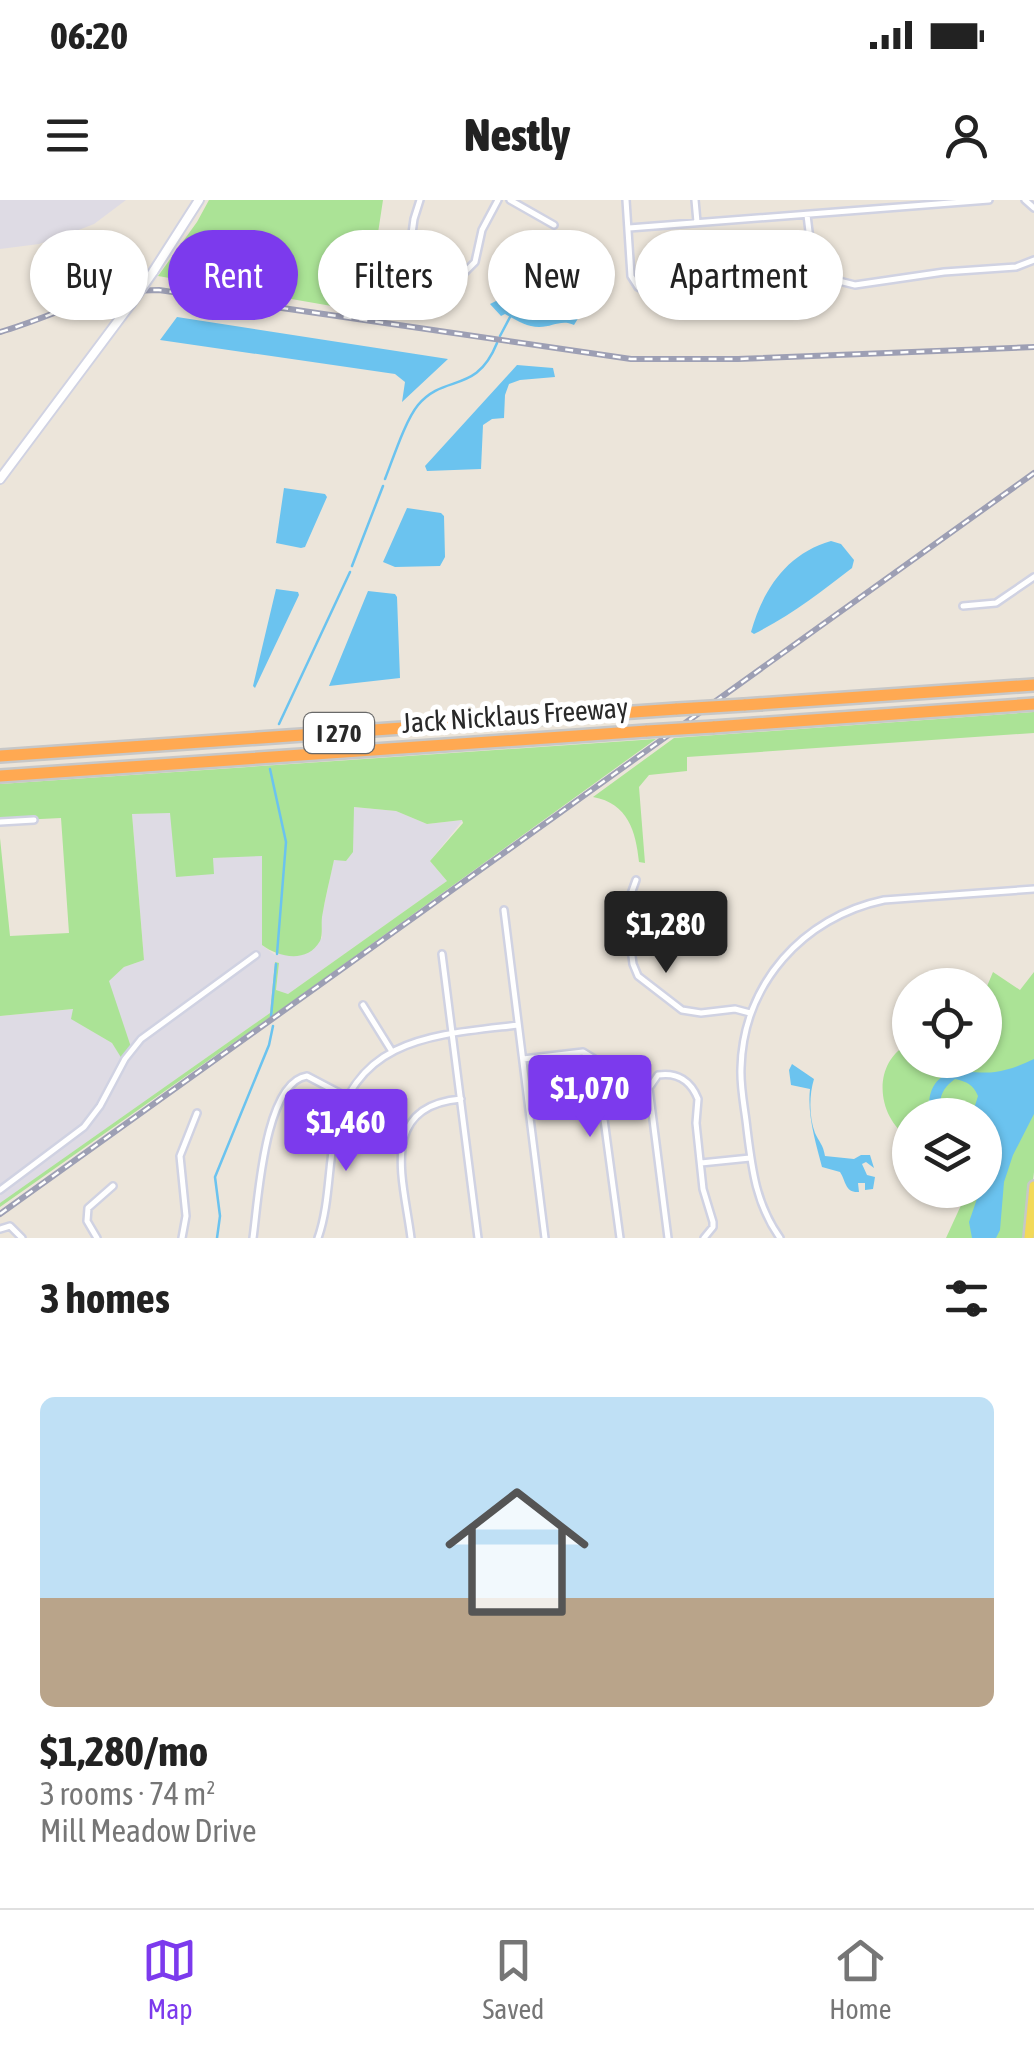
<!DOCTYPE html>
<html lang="en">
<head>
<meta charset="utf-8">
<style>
  :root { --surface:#fff; --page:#f2f2f2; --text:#222; --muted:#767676; --line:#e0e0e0; --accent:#7c3aed }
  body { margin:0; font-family:"Asap Condensed",sans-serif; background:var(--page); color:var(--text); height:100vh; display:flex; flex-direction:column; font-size:38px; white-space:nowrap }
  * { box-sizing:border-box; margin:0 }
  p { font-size:32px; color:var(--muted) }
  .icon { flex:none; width:55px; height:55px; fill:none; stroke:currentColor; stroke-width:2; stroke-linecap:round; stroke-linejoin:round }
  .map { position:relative; height:1038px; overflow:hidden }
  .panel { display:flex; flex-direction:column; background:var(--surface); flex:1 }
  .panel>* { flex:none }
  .hud { position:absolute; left:30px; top:30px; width:975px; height:90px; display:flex; gap:20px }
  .buttons { position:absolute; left:892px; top:768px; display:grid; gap:20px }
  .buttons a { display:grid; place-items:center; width:110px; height:110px; border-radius:50%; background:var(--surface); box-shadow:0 2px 8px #0004; font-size:50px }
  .price { position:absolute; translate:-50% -85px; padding:0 22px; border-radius:10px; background:var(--accent); color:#fff; font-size:32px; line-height:65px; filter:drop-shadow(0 2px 5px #0008) }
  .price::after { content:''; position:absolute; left:50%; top:60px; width:30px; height:22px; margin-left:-15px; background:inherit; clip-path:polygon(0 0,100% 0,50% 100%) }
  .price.on { background:#222; color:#fff }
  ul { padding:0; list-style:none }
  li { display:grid; align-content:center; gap:20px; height:530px; padding:0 40px }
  li span { display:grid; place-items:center; height:310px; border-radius:15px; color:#555 }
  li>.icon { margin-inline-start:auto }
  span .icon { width:180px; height:180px; fill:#fffc; stroke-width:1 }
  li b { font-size:42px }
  h2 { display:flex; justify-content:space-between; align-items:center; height:120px; padding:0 40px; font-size:42px }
  .pill { padding:0 35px; border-radius:45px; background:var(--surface); box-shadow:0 2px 8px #0004; font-size:35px; line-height:90px }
  .pill.on { background:var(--accent); color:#fff }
  .status { display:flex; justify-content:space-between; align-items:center; height:70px; padding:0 50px; background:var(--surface); direction:ltr }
  .status svg { height:28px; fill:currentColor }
  header { display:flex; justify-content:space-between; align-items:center; height:130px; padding:0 40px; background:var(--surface); font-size:45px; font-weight:800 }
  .tab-bar { display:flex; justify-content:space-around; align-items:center; height:140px; border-top:2px solid var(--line); background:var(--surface); font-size:28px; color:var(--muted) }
  .tab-bar a { display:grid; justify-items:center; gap:5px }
  .tab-bar .on { color:var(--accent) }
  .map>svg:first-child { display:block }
  .industrial { fill:#dedbe4 }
  .green { fill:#abe396 }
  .water { fill:#6bc3ef }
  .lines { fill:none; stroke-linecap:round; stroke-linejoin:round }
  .stream { stroke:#6bc3ef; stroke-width:2.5 }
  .street-casing { stroke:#d0d2e2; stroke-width:10 }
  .secondary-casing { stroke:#d0d2e2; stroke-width:12 }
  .primary-casing { stroke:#c7c7c7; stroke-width:14 }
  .highway-casing { stroke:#c7c7c7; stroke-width:16 }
  .street { stroke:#fff; stroke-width:5 }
  .secondary { stroke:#fff; stroke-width:8 }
  .primary { stroke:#f2d959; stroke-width:9 }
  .highway { stroke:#ffa952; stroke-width:11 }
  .rail-casing { stroke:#9d9fb4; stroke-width:6 }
  .rail { stroke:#fff; stroke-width:2.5; stroke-dasharray:8; stroke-linecap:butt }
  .secondary-bridge-casing { stroke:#d0d2e2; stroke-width:12; stroke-linecap:butt }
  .highway-bridge-casing { stroke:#c7c7c7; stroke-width:16; stroke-linecap:butt }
  .secondary-bridge { stroke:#fff; stroke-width:8 }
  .highway-bridge { stroke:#ffa952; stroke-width:11 }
  .labels { text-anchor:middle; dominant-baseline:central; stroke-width:10; stroke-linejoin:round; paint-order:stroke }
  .shield { fill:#fff; stroke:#696969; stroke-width:2.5 }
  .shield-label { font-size:25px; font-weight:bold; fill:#292929 }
  .street-label { font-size:28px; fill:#292929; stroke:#fff }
</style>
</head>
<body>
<div class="status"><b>06:20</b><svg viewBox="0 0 49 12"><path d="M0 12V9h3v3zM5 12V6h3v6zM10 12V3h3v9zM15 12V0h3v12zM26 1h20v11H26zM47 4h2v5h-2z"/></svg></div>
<header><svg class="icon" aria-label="menu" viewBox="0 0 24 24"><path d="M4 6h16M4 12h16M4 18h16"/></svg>Nestly<svg class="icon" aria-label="person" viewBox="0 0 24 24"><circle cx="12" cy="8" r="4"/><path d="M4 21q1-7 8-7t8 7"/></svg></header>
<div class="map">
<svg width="1034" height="1038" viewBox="0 0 1034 1038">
  <rect width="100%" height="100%" fill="#ece5da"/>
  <path class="industrial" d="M0 0H126L94 24 63 36 39 44 0 49Z
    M353 607 396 611 427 624 463 620 430 661 447 681 288 794 276 791 279 763 270 813 0 1003V816L74 809 72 819 112 843 122 858 131 847 108 781 124 767 144 760 132 614 170 612 212 658 262 655V745L275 755 322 738 321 720 334 659 353 652Z"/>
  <path class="green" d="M209 0H383L366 112 158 76 197 22Z
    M1034 512V533L687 557V571L649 575 639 587 645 663 639 662C636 632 628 603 593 597L674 538Z
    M656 539 283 808 0 1007V1003L270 813 275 762 279 763 276 790 288 794 447 681 430 661 463 623 462 620 427 624 396 611 354 607 353 652 346 661 334 660C330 679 325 698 322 717 321 725 323 734 320 741 307 764 278 757 262 745V656L213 658 214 674 176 677 170 613 132 614 144 760 124 767 109 781 131 847 122 859 112 843 71 819 73 809 0 816V638L10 736 69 733 61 618 0 621V584Z
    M993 772 1020 790 1034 772V972L1026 1038H946L968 990H985V915H910V939C876 917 871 862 910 843V860H985V791Z"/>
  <path class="water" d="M523 66 530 75 574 72 581 75 582 112 574 125C561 119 553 127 539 127 527 127 516 120 505 114L501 116 490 104 508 95 519 68Z
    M177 117 448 159 402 202 405 182 395 174 160 140Z
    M517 165 553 168 555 177 520 180 509 184 505 195 504 218 492 219 483 225 481 269 427 271 425 266Z
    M284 288 325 294 327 297 305 347 301 348 276 343Z
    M407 308 441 313 444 316 445 357 440 366 395 367 383 362Z
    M831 341 841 344 854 360 852 368C821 392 790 416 754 434L751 432C763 390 786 354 831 341Z
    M276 389 298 392 299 395 255 488 253 486Z
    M368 391 395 394 397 397 400 478 329 486Z
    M1034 859V914L1013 955 1004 982 1000 1030 996 1038H972L969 1022 980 990H985V915H972L978 896C973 884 967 882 955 879 942 888 936 901 944 915H934C929 907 928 901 931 892 941 863 973 875 995 872 1009 870 1022 865 1034 859Z
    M792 864 814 879C809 895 809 917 815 933 819 942 823 944 825 956L854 959 861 955H870L874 968 866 962 862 964 867 975 875 977 873 989 865 990V983H858L859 992C845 993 846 981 840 972L822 967C816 944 807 915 810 889L791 885 789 870Z"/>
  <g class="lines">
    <path class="stream" d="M500 136 510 117
      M385 279C393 259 405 221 418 205 445 173 476 195 497 143
      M352 366 383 286
      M279 524 350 372
      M270 569 286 642 277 754
      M271 817 276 764
      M217 1038 220 1016 215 977 269 845 273 826"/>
    <g class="street-casing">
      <path id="street" d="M510 0 554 25
        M626 0 631 76 638 87 650 94 782 84 806 75 819 66
        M695 0 697 22
        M1025 0 1034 8
        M807 15 811 48 819 66 839 81 855 85 944 72 1016 67 1034 60
        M629 28 989 0
        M371 64 451 76 465 72 475 62 482 30 498 0
        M407 70 414 19 420 0
        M963 406 996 403 1034 377
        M0 622 34 620
        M636 680 626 708 633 764 638 776 682 810 701 813 735 809 750 813
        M504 710 545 1038
        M442 754 478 1038
        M363 805 391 850
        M523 859 583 852 596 860 620 1038
        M701 963 750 958
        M0 990 84 927 100 906 125 859 141 839 256 755
        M0 1029 10 1026 22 1038
        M97 1038 87 1021 88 1008 113 986
        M182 1038 186 1016 180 956 197 913
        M253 1038C258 1003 264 882 307 876L347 897
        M318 1038C329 1007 328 971 334 939 353 837 433 835 518 825
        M411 1038C404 981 377 906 461 899
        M668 1038 649 888 658 875C677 872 691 881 698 899L696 923 703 989 713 1022V1027L704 1038
        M780 1038C756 1004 752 970 747 929 745 909 740 888 741 868 743 784 803 717 884 700L1034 689"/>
    </g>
    <g class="secondary-casing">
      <path id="secondary" d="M153 72 199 0
        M0 279 130 105"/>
    </g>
    <g class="primary-casing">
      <path id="primary" d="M1029 1038 1034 986"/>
    </g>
    <g class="highway-casing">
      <path id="highway" d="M744 505 1034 485
        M713 527 1034 504
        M0 556 677 509
        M0 576 647 531"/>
    </g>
    <use href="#street" class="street"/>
    <use href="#secondary" class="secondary"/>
    <use href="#primary" class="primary"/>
    <use href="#highway" class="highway"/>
    <g class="rail-casing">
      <path id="rail" d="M0 132C59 115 93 90 159 90L631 159H738L1034 147
        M0 1014 1034 273"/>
    </g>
    <use href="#rail" class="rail"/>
    <g class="secondary-bridge-casing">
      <path id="secondary-bridge" d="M130 105 153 72"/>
    </g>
    <g class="highway-bridge-casing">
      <path id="highway-bridge" d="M677 509 744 505
        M647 531 713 527"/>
    </g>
    <use href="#secondary-bridge" class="secondary-bridge"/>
    <use href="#highway-bridge" class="highway-bridge"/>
  </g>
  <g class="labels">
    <rect class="shield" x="304" y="513" width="70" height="40" rx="8"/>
    <g class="shield-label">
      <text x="339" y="533">I 270</text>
    </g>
    <g class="street-label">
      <text transform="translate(515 515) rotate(-4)">Jack Nicklaus Freeway</text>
    </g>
  </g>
</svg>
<div class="buttons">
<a><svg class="icon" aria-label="locate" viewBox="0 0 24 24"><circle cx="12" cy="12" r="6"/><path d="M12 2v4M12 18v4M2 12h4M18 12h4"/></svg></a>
<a><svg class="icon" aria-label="layers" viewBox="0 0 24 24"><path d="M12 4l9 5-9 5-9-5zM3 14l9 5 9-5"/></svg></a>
</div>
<b class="price on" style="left:666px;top:776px">$1,280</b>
<b class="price" style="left:590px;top:940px">$1,070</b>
<b class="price" style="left:346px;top:974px">$1,460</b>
<div class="hud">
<a class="pill">Buy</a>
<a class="pill on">Rent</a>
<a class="pill">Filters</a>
<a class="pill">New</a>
<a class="pill">Apartment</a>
</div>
</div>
<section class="panel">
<h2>3 homes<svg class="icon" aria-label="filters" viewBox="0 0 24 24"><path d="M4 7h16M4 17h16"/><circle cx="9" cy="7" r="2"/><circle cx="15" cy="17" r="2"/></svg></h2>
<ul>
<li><span style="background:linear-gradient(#bfe0f5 65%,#b9a48a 0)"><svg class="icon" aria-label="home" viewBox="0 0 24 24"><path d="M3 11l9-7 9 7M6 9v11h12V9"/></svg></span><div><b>$1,280/mo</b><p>3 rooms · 74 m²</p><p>Mill Meadow Drive</p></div></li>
</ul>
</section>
<nav class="tab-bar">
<a class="on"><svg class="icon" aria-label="map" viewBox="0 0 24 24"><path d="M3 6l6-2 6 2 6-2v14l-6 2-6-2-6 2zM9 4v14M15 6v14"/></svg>Map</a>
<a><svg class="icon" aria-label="saved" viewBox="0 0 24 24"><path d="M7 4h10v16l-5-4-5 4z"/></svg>Saved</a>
<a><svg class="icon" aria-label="home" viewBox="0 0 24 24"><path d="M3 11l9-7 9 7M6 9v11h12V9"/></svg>Home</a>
</nav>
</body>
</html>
